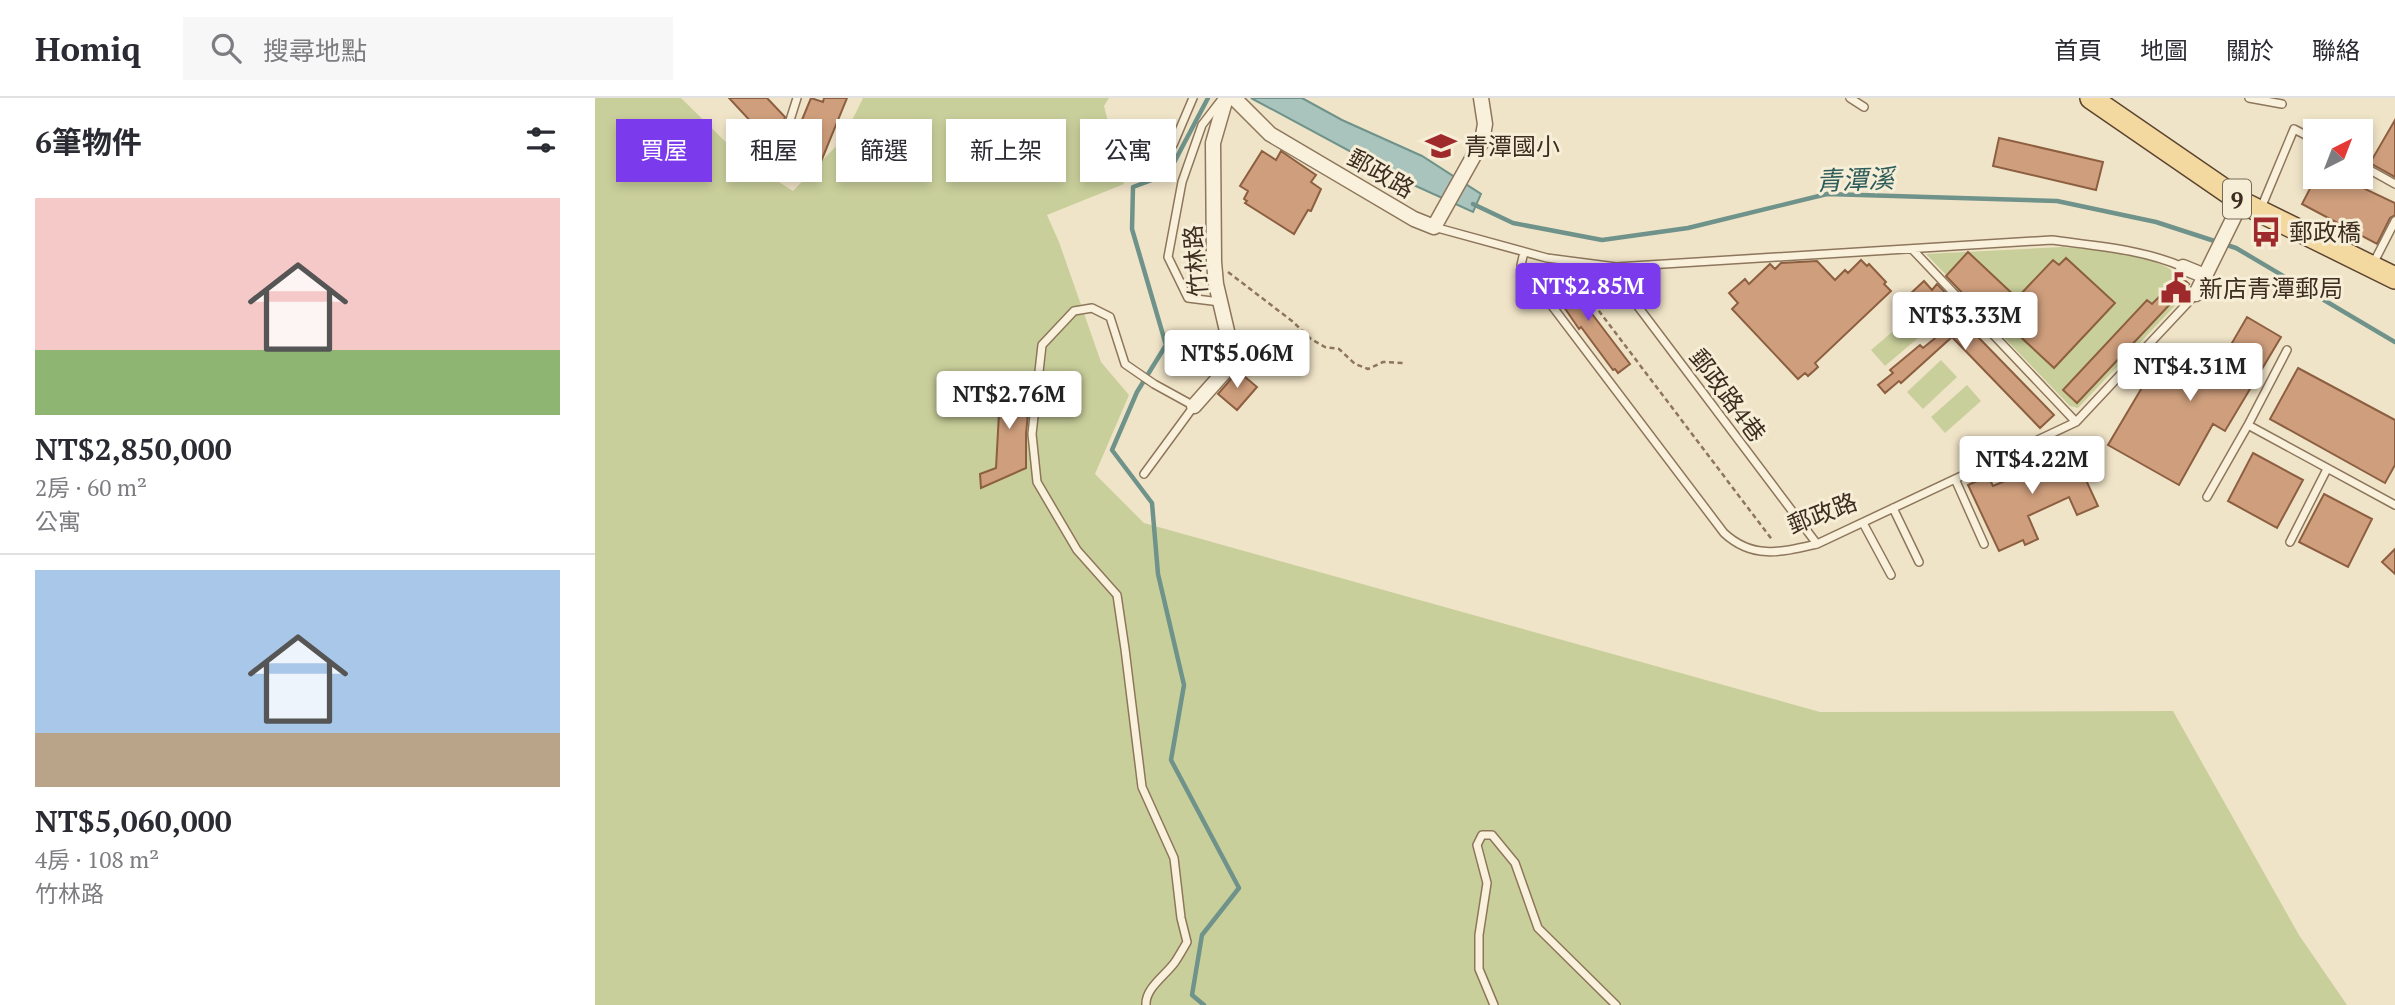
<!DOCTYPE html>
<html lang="zh-TW">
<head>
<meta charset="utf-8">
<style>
  :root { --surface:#fff; --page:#f7f7f7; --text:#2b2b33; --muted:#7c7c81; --line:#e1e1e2; --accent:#7c3aed }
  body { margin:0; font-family:"PT Serif","Noto Sans TC",serif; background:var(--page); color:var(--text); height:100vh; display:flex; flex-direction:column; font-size:26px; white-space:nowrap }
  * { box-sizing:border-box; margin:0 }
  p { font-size:23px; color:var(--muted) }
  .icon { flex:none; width:38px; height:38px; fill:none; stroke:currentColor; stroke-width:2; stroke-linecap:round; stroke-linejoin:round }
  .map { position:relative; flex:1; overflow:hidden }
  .drawer { display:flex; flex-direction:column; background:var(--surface); width:595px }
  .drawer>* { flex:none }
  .guide { position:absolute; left:21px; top:21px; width:665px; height:63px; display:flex; gap:14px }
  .needle { width:46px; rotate:42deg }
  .fabs { position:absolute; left:1708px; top:21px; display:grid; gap:14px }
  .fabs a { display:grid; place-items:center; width:70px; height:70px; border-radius:0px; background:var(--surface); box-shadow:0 4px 10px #0003; font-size:35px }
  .price { position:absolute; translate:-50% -60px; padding:0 16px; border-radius:7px; background:#fff; color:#222; font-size:23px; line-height:46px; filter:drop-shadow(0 2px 4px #0008) }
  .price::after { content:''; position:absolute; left:50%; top:42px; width:21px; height:16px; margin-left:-10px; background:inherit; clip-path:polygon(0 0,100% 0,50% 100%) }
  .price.active { background:var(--accent); color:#fff }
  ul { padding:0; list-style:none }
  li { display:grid; align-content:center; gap:14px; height:371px; padding:0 35px }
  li+li { border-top:2px solid var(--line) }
  li span { display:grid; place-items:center; height:217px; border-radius:0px; color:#555 }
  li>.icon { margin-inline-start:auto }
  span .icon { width:126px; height:126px; fill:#fffc; stroke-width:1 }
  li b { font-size:30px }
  h2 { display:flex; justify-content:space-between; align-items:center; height:84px; padding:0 35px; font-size:30px }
  .chip { padding:0 24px; border-radius:0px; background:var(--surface); box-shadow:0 4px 10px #0003; font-size:24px; line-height:63px }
  .chip.active { background:var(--accent); color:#fff }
  header { display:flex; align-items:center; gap:42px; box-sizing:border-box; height:98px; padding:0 35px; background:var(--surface); border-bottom:2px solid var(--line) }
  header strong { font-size:33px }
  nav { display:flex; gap:38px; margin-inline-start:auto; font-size:24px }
  .search { width:490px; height:63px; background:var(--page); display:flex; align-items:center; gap:18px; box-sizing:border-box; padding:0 24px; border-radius:0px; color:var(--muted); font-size:26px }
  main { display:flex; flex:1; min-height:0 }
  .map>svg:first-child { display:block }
  .green { fill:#c9cf9b }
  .water { fill:#a9c4bc; stroke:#6f938a; stroke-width:2 }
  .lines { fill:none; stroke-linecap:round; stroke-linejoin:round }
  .stream { stroke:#6f938a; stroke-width:4.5 }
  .building { fill:#cf9f7d; stroke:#8d5f41; stroke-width:2 }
  .lane-casing { stroke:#8d765c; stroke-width:10 }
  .street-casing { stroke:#8d765c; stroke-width:17 }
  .primary-casing { stroke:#5b4430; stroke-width:24 }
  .path { stroke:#8d765c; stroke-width:2.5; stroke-dasharray:5 3.5; stroke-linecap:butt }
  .lane { stroke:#faf1dc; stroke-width:7 }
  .street { stroke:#faf1dc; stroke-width:14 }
  .primary { stroke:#f3d9a0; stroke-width:21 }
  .labels { text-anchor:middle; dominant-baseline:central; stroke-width:6; stroke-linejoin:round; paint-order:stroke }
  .shield { fill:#f7eed8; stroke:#756857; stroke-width:2 }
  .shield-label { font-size:23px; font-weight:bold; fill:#3d2e20 }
  .poi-label { font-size:24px; fill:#3d2e20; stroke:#f7eed8; text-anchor:start }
  .street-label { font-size:24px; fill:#3d2e20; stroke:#f7eed8 }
  .water-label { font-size:26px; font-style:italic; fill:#2f5d5a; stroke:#f7eed8 }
</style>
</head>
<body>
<header>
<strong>Homiq</strong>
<div class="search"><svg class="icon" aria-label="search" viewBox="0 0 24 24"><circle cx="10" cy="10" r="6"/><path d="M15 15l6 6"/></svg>搜尋地點</div>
<nav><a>首頁</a><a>地圖</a><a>關於</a><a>聯絡</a></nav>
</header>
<main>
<section class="drawer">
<h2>6筆物件<svg class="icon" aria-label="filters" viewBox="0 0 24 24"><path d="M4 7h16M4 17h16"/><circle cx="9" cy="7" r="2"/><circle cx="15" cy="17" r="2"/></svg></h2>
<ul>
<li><span style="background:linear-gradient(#f6c9c9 70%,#8fb573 0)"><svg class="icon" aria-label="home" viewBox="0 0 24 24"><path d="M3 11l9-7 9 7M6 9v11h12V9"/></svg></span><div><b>NT$2,850,000</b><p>2房 · 60 m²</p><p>公寓</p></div></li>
<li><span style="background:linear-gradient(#a9c7e8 75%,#b9a48a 0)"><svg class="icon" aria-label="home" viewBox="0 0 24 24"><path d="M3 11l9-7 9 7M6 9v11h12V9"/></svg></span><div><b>NT$5,060,000</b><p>4房 · 108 m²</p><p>竹林路</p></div></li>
</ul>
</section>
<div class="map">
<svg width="1800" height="907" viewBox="0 0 1800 907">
  <rect width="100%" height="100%" fill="#f0e4c8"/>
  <path class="green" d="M0 0H86L148 61 198 93 248 41 268 0H514L509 8 529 86 452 117 464 144 506 264 534 297 500 376 549 425 1225 614 1578 613 1704 837 1752 907H0Z
    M1467 149C1505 153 1555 153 1585 178L1569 193 1578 202 1593 185 1594 193 1483 310 1475 308 1397 227 1405 218 1459 270 1475 253 1490 211 1503 223 1519 205 1471 160 1464 167 1458 162 1431 193 1430 192 1422 200 1374 154 1351 177 1331 156Z
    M1309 224 1323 240 1290 268 1276 252Z
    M1346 262 1362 279 1328 311 1312 294Z
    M1372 287 1386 303 1350 335 1336 319Z"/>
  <path class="water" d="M656 0H707L747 22 827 58 886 96 878 114 812 84Z"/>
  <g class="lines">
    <path class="stream" d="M878 106 918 125 1007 142 1093 130 1232 96 1462 103 1561 124 1641 150 1800 244
      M609 907 597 897 607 837 644 790 576 662 589 587 563 476 557 405 517 352 542 294 571 247 537 131 538 89 573 76 613 0"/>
  </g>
  <path class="building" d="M134 0H172L190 19 187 28 172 41Z
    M216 0 228 4 229 0H252L223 71 192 58Z
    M1800 22V79L1775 65Z
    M1404 40 1508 64 1501 92 1398 68Z
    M667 53 681 62 686 53 696 60 721 77 716 84 726 91 716 113 713 112 699 136 650 105 652 103 649 101 653 93 645 88Z
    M1721 79H1745L1800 105V117L1795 120 1782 146 1707 106Z
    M1373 154 1422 200 1458 162 1464 167 1471 160 1520 205 1459 270 1404 219 1397 226 1351 178Z
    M1266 162 1272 168 1274 166 1291 184 1289 186 1296 193 1220 265 1223 269 1213 278 1210 275 1203 281 1137 211 1143 205 1134 195 1150 181 1154 186 1175 166 1180 171 1186 165 1222 163 1240 182 1250 172 1253 175Z
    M966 175 1035 266 1023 275 1020 271 1018 272 986 229 984 231 956 190 958 189 954 184Z
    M1585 178 1594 186 1482 305 1468 292 1552 202 1557 206Z
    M1329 183 1337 192 1342 186 1389 235 1384 240 1459 317 1445 330 1357 239 1306 285 1304 283 1290 295 1283 287 1298 275 1295 272 1325 247 1328 250 1350 232 1315 196Z
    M1652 219 1686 239 1630 333 1618 326 1584 387 1513 347 1571 249 1619 276Z
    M1703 270 1800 322V367L1790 385 1675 321Z
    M643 273 662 289 642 312 623 296Z
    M436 284 431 336V370L386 390 385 376 401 370 405 297 386 301 384 289 396 287 419 290Z
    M1472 341 1503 408 1482 417 1474 399 1433 418 1443 441 1430 447 1428 442 1404 453 1373 387 1393 378 1398 388 1424 377 1456 362 1451 351Z
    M1658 355 1708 382 1682 430 1633 403Z
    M1729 396 1777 421 1753 469 1704 444Z
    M1800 451V476L1787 464Z"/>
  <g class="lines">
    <g class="lane-casing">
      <path id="lane" d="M1255 0 1269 9
        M1654 0 1687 6
        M190 38 202 0
        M578 47 598 0
        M1766 67 1800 86
        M1666 110 1699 31 1720 42
        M839 129 952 160 1021 169 1457 142C1501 148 1547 151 1588 169
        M1317 151 1481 324
        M929 154 926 167 1129 435C1158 462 1187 454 1222 446L1481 324 1601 196
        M1778 166 1800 123
        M1021 169 1020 178 1222 446
        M625 204 593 200 573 159 587 84 607 27 627 1
        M1653 327 1692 252
        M549 376 599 308 559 286 530 266 515 219 497 210 479 213 447 247 437 336 442 384 482 452 522 497 530 551 547 689 579 760 586 820 592 844C588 851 584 858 580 864 571 877 550 890 551 907
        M1360 381 1389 446
        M1612 399 1653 327 1800 407
        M1298 410 1324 464
        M1268 425 1296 477
        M1695 444 1732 371
        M899 907 884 871V837L892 785 882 747 887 737H897L920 765 943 830 1021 907"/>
    </g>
    <g class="street-casing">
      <path id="street" d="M639 0 675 36 819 121 839 129 887 43 890 26 886 0
        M1588 169 1610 178
        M1601 196 1640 117 1650 106
        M599 308 639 263 621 186 619 164 618 45 631 0"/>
    </g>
    <g class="primary-casing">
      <path id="primary" d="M1496 0 1650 106 1800 180"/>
    </g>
    <path class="path" d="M973 172 1178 443
      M633 174 697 223 716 241 730 249 744 251 760 266 773 271 788 264 809 265"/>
    <use href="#lane" class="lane"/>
    <use href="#street" class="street"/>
    <use href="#primary" class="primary"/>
  </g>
  <defs>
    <g id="school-bare" transform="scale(2.415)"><path d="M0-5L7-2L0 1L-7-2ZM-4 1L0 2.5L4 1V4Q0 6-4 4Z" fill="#9e2a2b" stroke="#f7eed8" stroke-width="2.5" paint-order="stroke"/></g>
    <g id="bus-bare" transform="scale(2.415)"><path d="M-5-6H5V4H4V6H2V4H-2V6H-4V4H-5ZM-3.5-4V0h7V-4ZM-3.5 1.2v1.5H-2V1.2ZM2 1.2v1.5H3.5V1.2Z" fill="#9e2a2b" stroke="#f7eed8" stroke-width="2.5" paint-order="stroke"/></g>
    <g id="civic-bare" transform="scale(2.415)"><path d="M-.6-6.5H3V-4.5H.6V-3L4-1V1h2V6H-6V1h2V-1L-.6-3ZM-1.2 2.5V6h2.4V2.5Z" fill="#9e2a2b" stroke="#f7eed8" stroke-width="2.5" paint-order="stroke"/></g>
  </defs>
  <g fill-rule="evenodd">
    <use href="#school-bare" x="846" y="48"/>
    <use href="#bus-bare" x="1671" y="134"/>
    <use href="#civic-bare" x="1581" y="190"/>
  </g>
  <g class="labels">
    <rect class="shield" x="1628" y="81.5" width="28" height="39" rx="5"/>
    <g class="shield-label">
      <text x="1642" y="101">9</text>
    </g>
    <g class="poi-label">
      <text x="869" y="48">青潭國小</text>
      <text x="1694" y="134">郵政橋</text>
      <text x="1604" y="190">新店青潭郵局</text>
    </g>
    <g class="street-label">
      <text transform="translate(786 75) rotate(30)">郵政路</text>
      <text transform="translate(600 163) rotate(-95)">竹林路</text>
      <text transform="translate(1133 297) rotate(53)">郵政路4巷</text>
      <text transform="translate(1227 415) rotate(-21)">郵政路</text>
    </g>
    <g class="water-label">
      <text transform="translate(1260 81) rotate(-2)">青潭溪</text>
    </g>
  </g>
</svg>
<div class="fabs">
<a><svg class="needle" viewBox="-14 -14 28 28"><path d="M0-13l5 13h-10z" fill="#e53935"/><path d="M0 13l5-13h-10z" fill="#7c7c81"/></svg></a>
</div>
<b class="price active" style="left:993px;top:225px">NT$2.85M</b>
<b class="price" style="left:1370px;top:254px">NT$3.33M</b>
<b class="price" style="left:642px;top:292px">NT$5.06M</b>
<b class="price" style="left:1595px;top:305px">NT$4.31M</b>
<b class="price" style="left:414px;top:333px">NT$2.76M</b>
<b class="price" style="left:1437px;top:398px">NT$4.22M</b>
<div class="guide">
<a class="chip active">買屋</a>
<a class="chip">租屋</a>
<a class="chip">篩選</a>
<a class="chip">新上架</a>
<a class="chip">公寓</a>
</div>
</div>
</main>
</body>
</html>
